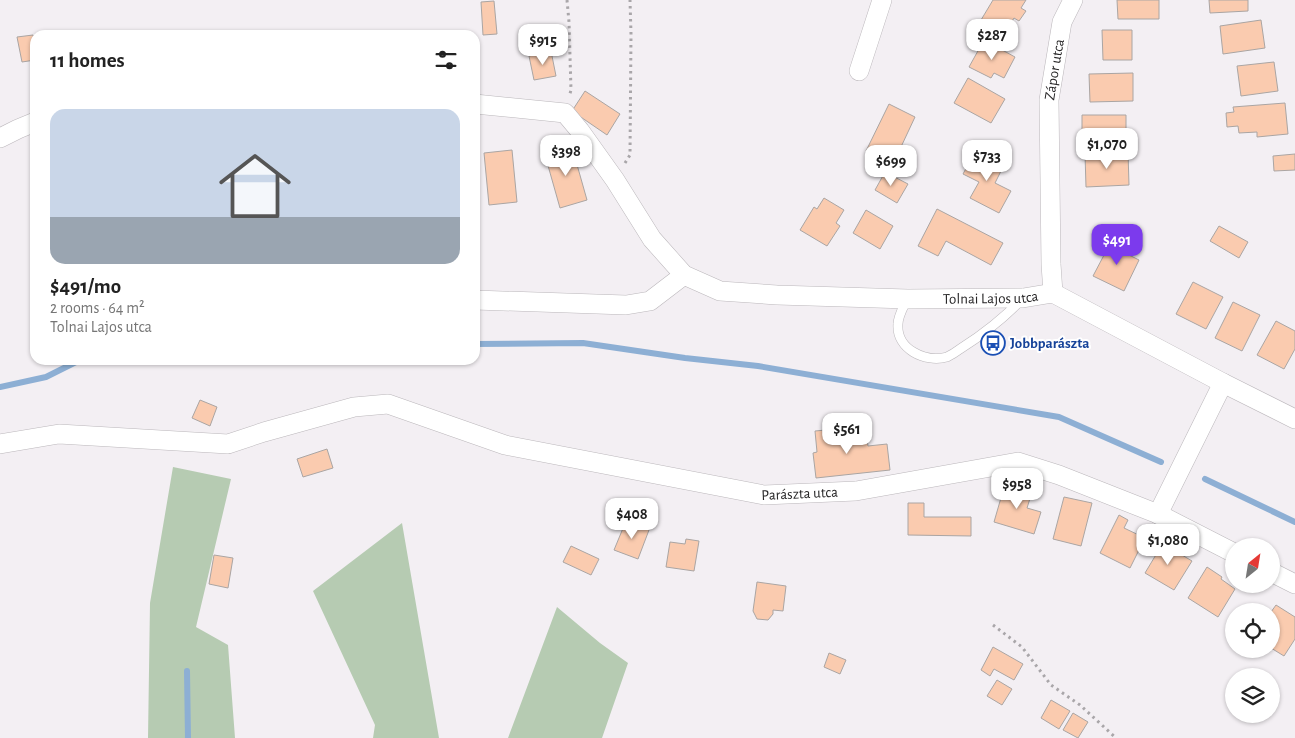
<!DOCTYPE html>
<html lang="en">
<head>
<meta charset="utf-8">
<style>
  :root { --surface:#fff; --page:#f6f6f6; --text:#222; --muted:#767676; --line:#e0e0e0; --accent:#7c3aed }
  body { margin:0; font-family:"Alegreya Sans",sans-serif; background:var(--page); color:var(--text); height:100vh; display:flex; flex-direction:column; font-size:19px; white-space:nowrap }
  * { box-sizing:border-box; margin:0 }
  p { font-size:16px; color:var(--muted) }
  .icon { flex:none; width:28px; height:28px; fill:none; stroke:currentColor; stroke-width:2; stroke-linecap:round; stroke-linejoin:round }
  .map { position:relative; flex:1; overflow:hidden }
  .side { position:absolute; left:30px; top:30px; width:450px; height:335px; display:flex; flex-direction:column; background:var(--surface); border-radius:15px; box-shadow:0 1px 4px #0004 }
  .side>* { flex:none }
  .needle { width:32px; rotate:30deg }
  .fabs { position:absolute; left:1225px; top:538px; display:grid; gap:10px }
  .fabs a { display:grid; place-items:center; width:55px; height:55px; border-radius:50%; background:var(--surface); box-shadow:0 1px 4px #0004; font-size:25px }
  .price { position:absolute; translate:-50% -42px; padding:0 11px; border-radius:10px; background:#fff; color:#222; font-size:16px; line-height:32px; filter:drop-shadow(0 1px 2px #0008) }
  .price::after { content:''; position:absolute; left:50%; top:30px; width:15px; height:11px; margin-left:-8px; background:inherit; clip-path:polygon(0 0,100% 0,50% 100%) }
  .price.active { background:var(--accent); color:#fff }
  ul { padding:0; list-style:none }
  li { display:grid; align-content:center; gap:10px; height:265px; padding:0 20px }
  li+li { border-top:1px solid var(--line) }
  li span { display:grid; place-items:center; height:155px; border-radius:15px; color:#555 }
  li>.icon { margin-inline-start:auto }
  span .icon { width:90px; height:90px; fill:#fffc; stroke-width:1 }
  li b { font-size:21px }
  h2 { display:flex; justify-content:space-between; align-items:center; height:60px; padding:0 20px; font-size:21px }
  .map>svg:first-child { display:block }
  .green { fill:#b6cbb2 }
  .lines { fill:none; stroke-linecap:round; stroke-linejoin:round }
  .stream { stroke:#8dafd4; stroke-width:6 }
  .building { fill:#facbaf; stroke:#aaa5a3 }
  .service-casing { stroke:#bbb7bb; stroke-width:10 }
  .minor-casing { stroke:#bbb7bb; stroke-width:20 }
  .path { stroke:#a9a6a9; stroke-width:3; stroke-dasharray:2.5 4; stroke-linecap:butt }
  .service { stroke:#fff; stroke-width:9 }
  .minor { stroke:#fff; stroke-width:19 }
  .labels { text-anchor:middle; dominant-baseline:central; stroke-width:4; stroke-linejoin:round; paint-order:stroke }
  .street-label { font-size:15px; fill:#272627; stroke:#fff }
  .transit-label { font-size:15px; font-weight:bold; fill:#164399; stroke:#fff; text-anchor:start }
</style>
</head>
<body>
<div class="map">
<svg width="1295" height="738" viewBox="0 0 1295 738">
  <rect width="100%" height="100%" fill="#f3eff3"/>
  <path class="green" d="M173 467 231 479 196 627 228 645 235 738H148L150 603Z
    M402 523 439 738H373L375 725 313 591Z
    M557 607 600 643 628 663 602 738H508Z"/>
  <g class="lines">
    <path class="stream" d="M475 344 583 343 685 358 758 366 1059 417 1161 462
      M0 387 46 377 80 360
      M1205 479 1295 522
      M187 671 188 738"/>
  </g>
  <path class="building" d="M993 0H1026L1021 8 1026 11 1019 21 1014 18 1004 34 981 20Z
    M1117 0H1159V19H1118Z
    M1209 0H1248V11L1210 13Z
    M494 1 497 34 483 35 481 2Z
    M1261 20 1265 48 1223 54 1220 26Z
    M1102 30H1132V60H1103Z
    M110 31 134 32 133 35H110Z
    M33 35 35 44V60L22 62 17 37Z
    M984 40 1015 57 1004 78 994 73 991 78 969 67Z
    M551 51 556 76 534 80 529 56Z
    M1274 62 1278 91 1241 96 1237 66Z
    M1133 73V101L1090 102 1089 74Z
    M968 78 1005 99 991 123 954 103Z
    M585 91 620 114 607 135 572 111Z
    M1285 103 1288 134 1257 137V132L1239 133 1238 126 1227 127 1226 113 1234 112 1233 107Z
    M889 104 915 117 893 164 866 151Z
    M1082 115H1126V142H1082Z
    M572 147 587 200 560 208 545 155Z
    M512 150 517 202 489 205 484 153Z
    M976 150 1004 165 995 183 1011 191 999 213 970 198 979 182 963 174Z
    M1128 152 1129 185 1086 187 1085 154Z
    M1295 154V170L1274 171 1273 156Z
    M885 172 908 184 897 203 875 190Z
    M824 198 844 210 836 223 840 226 827 246 800 230 814 207 817 209Z
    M937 209 1003 243 991 265 946 241 938 256 918 246Z
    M866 210 893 226 880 249 853 233Z
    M1219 226 1248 242 1239 258 1210 241Z
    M1113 238 1129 246 1125 253 1139 260 1124 291 1093 276Z
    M1193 282 1223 297 1206 329 1176 314Z
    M1233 302 1260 315 1242 351 1215 338Z
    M1276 321 1295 331V349L1284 369 1257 355Z
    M200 400 217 407 210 426 192 418Z
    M847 428 849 441 867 439 868 446 887 444 890 470 816 478 813 453 817 452 815 431Z
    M327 449 333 468 303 477 297 459Z
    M1005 484 1032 492 1027 508 1041 512 1034 534 994 522Z
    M1064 497 1092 503 1081 546 1053 539Z
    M908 503H924V517H971V536L908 535Z
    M1119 515 1128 520 1124 528 1145 538 1130 568 1100 553Z
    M626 521 649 530 638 559 614 550Z
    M1166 538 1175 543 1172 549 1192 561 1174 590 1145 573Z
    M686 539 699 541 694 571 666 567 670 542 685 544Z
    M571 546 599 559 591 575 563 562Z
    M214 555 233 558 228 588 209 584Z
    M1207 567 1222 577 1221 579 1235 589 1218 617 1188 598Z
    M757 582 786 586 783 611 773 610V614L768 620 757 619 753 611Z
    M1276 605 1295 617V639L1284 656 1271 648V612Z
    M993 647 1023 664 1014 680 994 669 990 676 981 670Z
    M829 653 846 660 840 674 824 667Z
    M997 680 1012 689 1002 705 987 696Z
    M1051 700 1070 711 1059 729 1041 718Z
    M1073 713 1088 722 1078 738 1063 730Z"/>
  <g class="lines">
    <g class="service-casing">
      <path id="service" d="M907 299C904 306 898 316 898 324 896 349 925 363 947 357 951 355 956 352 960 349 982 335 1004 318 1022 299"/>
    </g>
    <g class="minor-casing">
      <g id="minor">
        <path d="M859 71 882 0"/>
        <path id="s1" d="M475 104 565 113 580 131 615 180 652 239 684 275 720 291 777 295 908 299 1023 298 1053 293 1223 383 1295 419"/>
        <path d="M0 138 18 129 35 122"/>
        <path id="s2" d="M1053 293 1051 264 1049 100 1062 22 1073 0"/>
        <path d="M475 300 626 305 650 301 684 275"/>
        <path id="s3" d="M0 444 59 434 228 444 264 432 354 407 388 404 505 445 764 495 856 491 1018 462 1059 475 1158 514 1234 553"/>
        <path d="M1158 514 1223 383"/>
        <path d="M1271 572 1295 584"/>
      </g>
    </g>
    <path class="path" d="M567 0 569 22 571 90 569 97
      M625 163 630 155 631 34 630 0
      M993 625 1022 647 1051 685 1080 705 1116 738"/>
    <use href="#service" class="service"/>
    <use href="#minor" class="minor"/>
  </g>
  <defs>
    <g id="bus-ring" transform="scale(1.25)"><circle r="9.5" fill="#fff" stroke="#1a4fb4" stroke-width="1.5"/><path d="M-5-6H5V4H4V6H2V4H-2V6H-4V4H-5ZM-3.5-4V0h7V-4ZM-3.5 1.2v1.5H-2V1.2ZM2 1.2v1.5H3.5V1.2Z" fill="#1a4fb4"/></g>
  </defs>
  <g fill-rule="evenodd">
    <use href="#bus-ring" x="993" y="343"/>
  </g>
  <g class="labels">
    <g class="street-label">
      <text stroke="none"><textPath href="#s2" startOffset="224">Zápor utca</textPath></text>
      <text stroke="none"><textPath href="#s1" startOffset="602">Tolnai Lajos utca</textPath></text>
      <text stroke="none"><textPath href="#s3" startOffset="818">Parászta utca</textPath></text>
    </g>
    <g class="transit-label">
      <text x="1010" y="343">Jobbparászta</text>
    </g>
  </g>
</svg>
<div class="fabs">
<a><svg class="needle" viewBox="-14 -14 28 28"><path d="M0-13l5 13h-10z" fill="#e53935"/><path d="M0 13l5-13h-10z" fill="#767676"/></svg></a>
<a><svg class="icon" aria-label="locate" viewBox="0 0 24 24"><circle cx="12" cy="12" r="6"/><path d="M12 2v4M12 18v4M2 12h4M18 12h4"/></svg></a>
<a><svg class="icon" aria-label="layers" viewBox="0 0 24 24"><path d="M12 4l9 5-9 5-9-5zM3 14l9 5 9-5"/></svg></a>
</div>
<b class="price" style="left:992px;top:61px">$287</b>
<b class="price" style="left:543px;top:66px">$915</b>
<b class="price" style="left:1107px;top:170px">$1,070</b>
<b class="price" style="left:566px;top:177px">$398</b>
<b class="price" style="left:987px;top:182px">$733</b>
<b class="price" style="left:891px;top:187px">$699</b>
<b class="price active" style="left:1117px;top:266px">$491</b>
<b class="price" style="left:847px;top:455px">$561</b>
<b class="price" style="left:1017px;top:510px">$958</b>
<b class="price" style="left:632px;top:540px">$408</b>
<b class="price" style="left:1168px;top:566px">$1,080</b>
<section class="side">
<h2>11 homes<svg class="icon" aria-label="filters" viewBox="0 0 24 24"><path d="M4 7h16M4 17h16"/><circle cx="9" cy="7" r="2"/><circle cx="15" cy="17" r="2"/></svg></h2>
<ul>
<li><span style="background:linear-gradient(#c9d6e8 70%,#9aa5b1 0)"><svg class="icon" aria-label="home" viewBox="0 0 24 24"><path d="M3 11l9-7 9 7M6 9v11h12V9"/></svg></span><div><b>$491/mo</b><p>2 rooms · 64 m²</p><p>Tolnai Lajos utca</p></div></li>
</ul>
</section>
</div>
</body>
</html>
